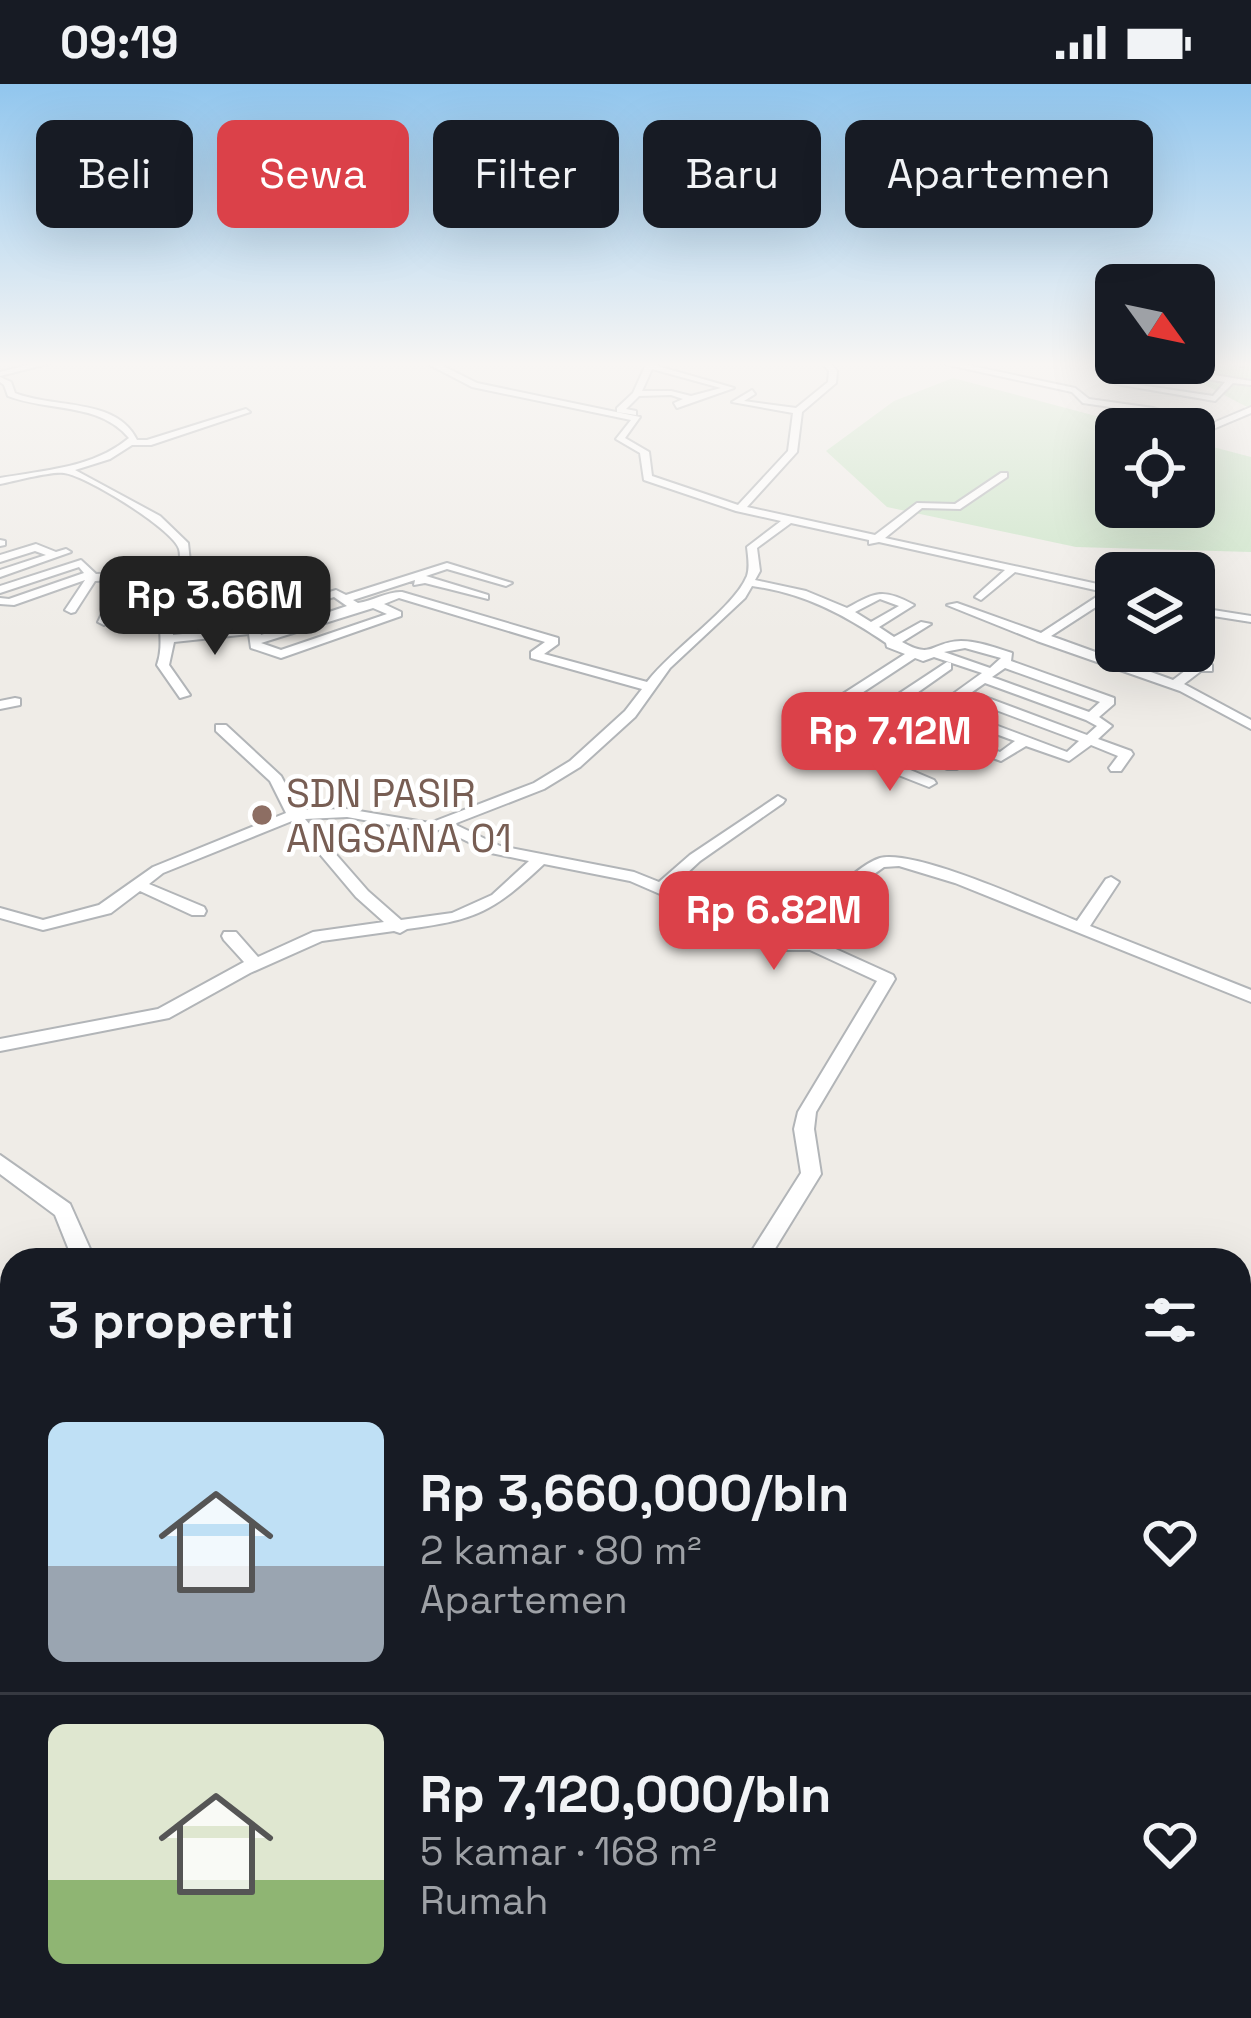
<!DOCTYPE html>
<html lang="id">
<head>
<meta charset="utf-8">
<style>
  :root { --surface:#171b24; --page:#20242c; --text:#f1f3f6; --muted:#9ea1a6; --line:#363941; --accent:#db4149 }
  body { margin:0; font-family:"Space Grotesk",sans-serif; background:var(--page); color:var(--text); height:100vh; display:flex; flex-direction:column; font-size:45px; white-space:nowrap }
  * { box-sizing:border-box; margin:0 }
  p { font-size:39px; color:var(--muted) }
  .icon { flex:none; width:66px; height:66px; fill:none; stroke:currentColor; stroke-width:2; stroke-linecap:round; stroke-linejoin:round }
  .map { position:relative; flex:1; overflow:hidden }
  .drawer { position:absolute; left:0px; top:1164px; width:1251px; height:771px; display:flex; flex-direction:column; background:var(--surface); border-radius:36px 36px 0 0; box-shadow:0 12px 48px #0002 }
  .drawer>* { flex:none }
  .banner { position:absolute; left:36px; top:36px; width:1179px; height:108px; display:flex; gap:24px }
  .needle { width:78px; rotate:123deg }
  .fabs { position:absolute; left:1095px; top:180px; display:grid; gap:24px }
  .fabs a { display:grid; place-items:center; width:120px; height:120px; border-radius:18px; background:var(--surface); box-shadow:0 12px 48px #0002; font-size:60px }
  .price { position:absolute; translate:-50% -102px; padding:0 27px; border-radius:24px; background:var(--accent); color:#fff; font-size:39px; line-height:78px; filter:drop-shadow(0 3px 6px #0008) }
  .price::after { content:''; position:absolute; left:50%; top:72px; width:36px; height:27px; margin-left:-18px; background:inherit; clip-path:polygon(0 0,100% 0,50% 100%) }
  .price.on { background:#222; color:#fff }
  ul { padding:0; list-style:none }
  li { display:flex; align-items:center; gap:36px; height:300px; padding:0 48px }
  li+li { border-top:3px solid var(--line) }
  li span { display:grid; place-items:center; flex:none; width:336px; height:240px; border-radius:18px; color:#555 }
  li>.icon { margin-inline-start:auto }
  span .icon { width:144px; height:144px; fill:#fffc; stroke-width:1 }
  li b { font-size:51px }
  h2 { display:flex; justify-content:space-between; align-items:center; height:144px; padding:0 48px; font-size:51px }
  .pill { padding:0 42px; border-radius:18px; background:var(--surface); box-shadow:0 12px 48px #0002; font-size:42px; line-height:108px }
  .pill.on { background:var(--accent); color:#fff }
  .status { display:flex; justify-content:space-between; align-items:center; height:84px; padding:0 60px; background:var(--surface); direction:ltr }
  .status svg { height:33px; fill:currentColor }
  .map>svg:first-child { display:block }
  .green { fill:#cae4c6 }
  .lines { fill:none; stroke-linecap:round; stroke-linejoin:round }
  .minor-casing { stroke:#b2b5b8; stroke-width:4 }
  .minor { fill:#fff; fill-rule:evenodd }
  .education-dot { fill:#8d6e63; stroke:#fff; stroke-width:4.5 }
  .labels { text-anchor:middle; dominant-baseline:central; stroke-width:9; stroke-linejoin:round; paint-order:stroke }
  .education-label { font-size:39px; fill:#785e54; stroke:#fff; text-anchor:start }
</style>
</head>
<body>
<div class="status"><b>09:19</b><svg viewBox="0 0 49 12"><path d="M0 12V9h3v3zM5 12V6h3v6zM10 12V3h3v9zM15 12V0h3v12zM26 1h20v11H26zM47 4h2v5h-2z"/></svg></div>
<div class="map">
<svg width="1251" height="1934" viewBox="0 0 1251 1934">
  <rect width="100%" height="100%" fill="#efece7"/>
  <path class="green" d="M1251 278V325L1186 291 1190 279Z
    M953 294 1145 345H1116V423H1194V358L1251 373V468L1076 463 887 423 826 367 894 317Z"/>
  <g class="lines">
    <g class="minor-casing">
      <path id="minor" d="M39 278H55L0 292V288Z
        M424 278H435L477 299 640 333 625 354 649 368 652 392 738 421 788 367 793 329 732 318 752 306 755 310 744 317 796 324 828 298 829 287 821 278H830L837 287 836 299 802 328 797 368 747 423 875 451 917 419 955 420 1001 389H1007V393L960 425 922 424 885 454 1116 504V510L1051 552 1173 596 1194 580 1212 581V587H1201L1184 600 1251 636V645L1180 607 1037 557 947 521 957 519 1041 549 1104 508 1015 488 981 516 975 513 977 511 1005 486 879 458 869 460V456L791 439 757 464 760 487 755 496 806 507 847 524C876 508 883 504 914 521L879 543 894 553 921 538 931 540 902 558C934 576 930 558 961 557 978 557 996 564 1012 569L1011 577 1114 614V620L1099 633 1112 642 1098 655 1131 667 1133 670 1121 687H1111L1109 684 1118 672 1091 661 1069 677 1026 662 1001 677 920 647 905 657 957 679V685H947L897 664 882 674 934 696 936 699 929 703 873 681H863L822 667V661L853 640 824 628V622L905 570 887 563 886 559C845 531 804 509 752 502L745 514 670 584 635 633 580 683 544 705 454 740 500 762 634 788 659 798 690 771 778 712 785 716 783 719 700 777 672 803 731 828 780 794 785 792 834 806C847 796 864 779 880 774 916 765 1038 821 1077 837L1106 795 1111 793 1119 798 1090 842 1251 906V918L955 799 899 782 884 783 836 817 787 803 744 835 779 857H818L893 891 895 895 816 1028 814 1045 821 1090 768 1176H746L801 1089 794 1045 798 1028 877 897 810 866H770L727 839 630 797 544 780C493 828 476 836 407 845L400 849 394 847 322 857 250 889 169 934 0 967V955L158 925 244 878 224 856 222 852 224 848H236L258 873 313 848 384 838 356 813 292 737 163 789 149 800 204 823 206 827 204 831H192L140 807 111 829 43 846 0 834V824L43 836 99 821 153 783 286 729 270 697 216 647V641H226L281 692 299 726 347 725 430 739 534 699 570 677 625 627 642 605 531 574V568L545 558 399 514 384 520 401 528V532L281 574 251 564 249 550 174 558 169 581 190 611 180 614 157 581C165 559 156 538 162 517 168 500 184 482 179 465 173 445 85 391 64 389 52 387 15 397 0 400V394C45 386 93 384 129 354 99 318 49 328 8 312L4 301 0 298V293L11 298 15 309C54 325 116 313 137 356H147L246 325 250 328 151 361H132L110 375 75 386 160 432 188 459 190 478 172 525 173 551 248 543V533L336 506 346 511 447 479 512 499 506 502 447 485 426 492 488 511V515L425 499 414 501 415 496 353 516 358 519C373 517 388 507 402 508L558 554V560L544 570 647 598C672 565 734 524 747 492 750 483 748 473 747 463L781 437 736 427 644 396 640 369 616 355 631 336 472 303ZM334 513 347 522 261 551 258 537ZM880 515 899 522 871 538 855 528ZM373 524 387 530 281 566 261 559ZM965 564 1001 574 990 584 944 568ZM934 573 982 589 939 620 914 611 951 585V579L947 578 862 634 839 624 915 574 923 577ZM1005 584 1100 618 1089 628 992 593ZM985 599 1086 636 1097 642 1087 651 972 608ZM964 614 1079 657 1067 668 950 624ZM905 616 931 626 866 673 837 663ZM942 630 1015 657 1000 668 928 641ZM347 733 431 748 442 745 491 769 529 777 492 811 452 829 401 836 368 807 305 735Z
        M647 278H655L654 281 734 304 677 324 674 319 683 315 671 311 639 312 626 325 636 327V331L617 328V324L633 309ZM652 285 721 304 691 312 671 307H642Z
        M935 278H953L1075 304 1089 315 1153 324 1206 342 1251 323V329L1206 348 1152 329 1083 319 1072 308Z
        M1225 278H1245L1246 280 1242 282Z
        M1186 279H1194L1190 287 1251 297V301L1233 299 1215 317 1116 300 1120 298 1213 312 1225 298 1182 291Z
        M0 456 5 457V461L0 462Z
        M36 460 56 468 66 465 71 468 0 493V486L46 471 35 467 0 478V471Z
        M81 476 96 490 166 488 167 490 147 534 137 532 155 494 130 495 110 538 104 541 98 538 118 496 95 497 75 528 71 529 65 526 85 496 14 521 0 520V514L9 515 84 489 79 483 0 509V502Z
        M1194 523 1251 532V538L1194 529Z
        M15 614 20 615V621L0 625V617Z
        M0 1071 70 1120 95 1176H73L55 1131 0 1090Z
        M12 1319V1341L0 1344V1322Z
        M1239 1699 1251 1700V1730L1239 1729Z"/>
    </g>
    <use href="#minor" class="minor"/>
  </g>
  <linearGradient id="sky" x2="0" y2="1"><stop stop-color="#91c6ee"/><stop offset="0.51" stop-color="#f8f6f4"/><stop offset="1" stop-color="#f8f6f4" stop-opacity="0"/></linearGradient>
  <rect width="1251" height="549" fill="url(#sky)"/>
  <circle class="education-dot" cx="262" cy="731" r="12"/>
  <g class="labels">
    <g class="education-label">
      <text x="286" y="709">SDN PASIR<tspan x="286" dy="45">ANGSANA 01</tspan></text>
    </g>
  </g>
</svg>
<div class="fabs">
<a><svg class="needle" viewBox="-14 -14 28 28"><path d="M0-13l5 13h-10z" fill="#e53935"/><path d="M0 13l5-13h-10z" fill="#9ea1a6"/></svg></a>
<a><svg class="icon" aria-label="locate" viewBox="0 0 24 24"><circle cx="12" cy="12" r="6"/><path d="M12 2v4M12 18v4M2 12h4M18 12h4"/></svg></a>
<a><svg class="icon" aria-label="layers" viewBox="0 0 24 24"><path d="M12 4l9 5-9 5-9-5zM3 14l9 5 9-5"/></svg></a>
</div>
<b class="price on" style="left:215px;top:574px">Rp 3.66M</b>
<b class="price" style="left:890px;top:710px">Rp 7.12M</b>
<b class="price" style="left:774px;top:889px">Rp 6.82M</b>
<div class="banner">
<a class="pill">Beli</a>
<a class="pill on">Sewa</a>
<a class="pill">Filter</a>
<a class="pill">Baru</a>
<a class="pill">Apartemen</a>
</div>
<section class="drawer">
<h2>3 properti<svg class="icon" aria-label="filters" viewBox="0 0 24 24"><path d="M4 7h16M4 17h16"/><circle cx="9" cy="7" r="2"/><circle cx="15" cy="17" r="2"/></svg></h2>
<ul>
<li><span style="background:linear-gradient(#bfe0f5 60%,#9aa5b1 0)"><svg class="icon" aria-label="home" viewBox="0 0 24 24"><path d="M3 11l9-7 9 7M6 9v11h12V9"/></svg></span><div><b>Rp 3,660,000/bln</b><p>2 kamar · 80 m²</p><p>Apartemen</p></div><svg class="icon" aria-label="heart" viewBox="0 0 24 24"><path d="M12 20l-8-8c-3-5 5-10 8-4 3-6 11-1 8 4z"/></svg></li>
<li><span style="background:linear-gradient(#dfe7d0 65%,#8fb573 0)"><svg class="icon" aria-label="home" viewBox="0 0 24 24"><path d="M3 11l9-7 9 7M6 9v11h12V9"/></svg></span><div><b>Rp 7,120,000/bln</b><p>5 kamar · 168 m²</p><p>Rumah</p></div><svg class="icon" aria-label="heart" viewBox="0 0 24 24"><path d="M12 20l-8-8c-3-5 5-10 8-4 3-6 11-1 8 4z"/></svg></li>
</ul>
</section>
</div>
</body>
</html>
